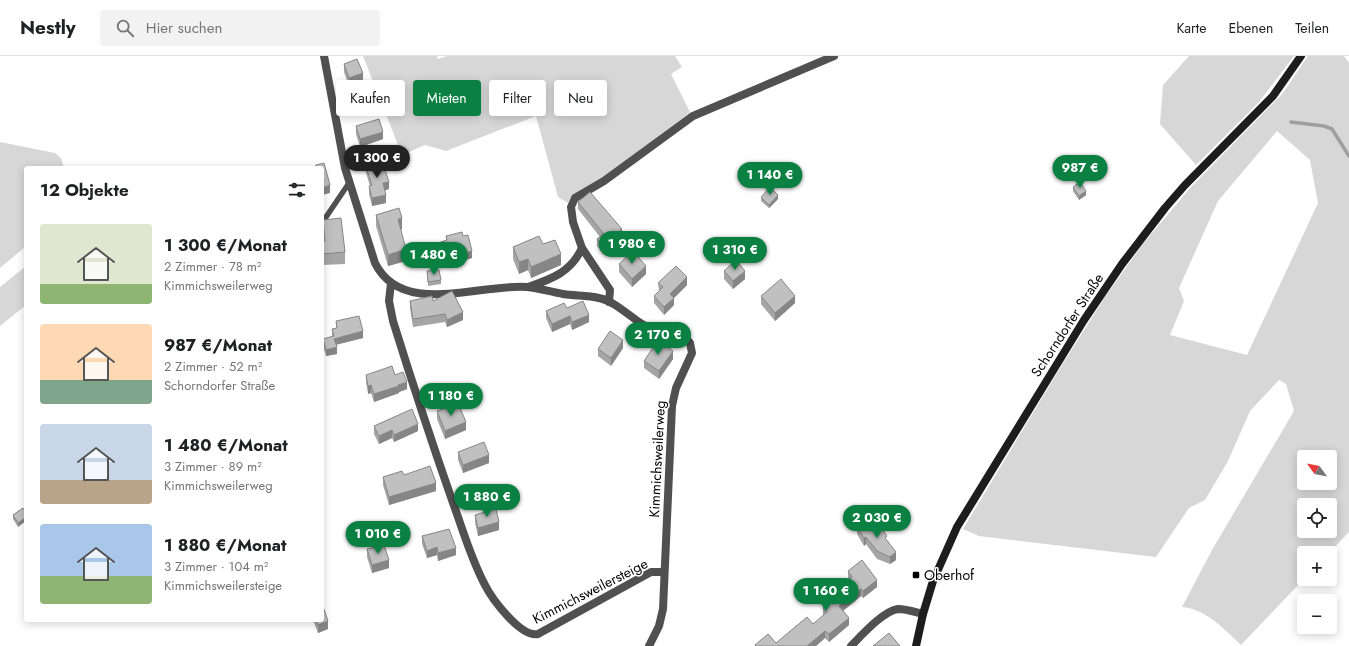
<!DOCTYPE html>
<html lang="de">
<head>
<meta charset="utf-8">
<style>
  :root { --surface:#fff; --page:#f2f2f2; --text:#202124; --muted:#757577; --line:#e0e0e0; --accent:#0b8043 }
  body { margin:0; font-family:Jost,sans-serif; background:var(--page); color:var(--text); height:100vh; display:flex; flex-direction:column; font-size:15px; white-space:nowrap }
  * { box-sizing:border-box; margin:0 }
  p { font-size:13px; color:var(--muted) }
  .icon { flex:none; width:22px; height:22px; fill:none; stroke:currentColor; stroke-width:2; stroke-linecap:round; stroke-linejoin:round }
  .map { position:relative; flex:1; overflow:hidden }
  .panel { position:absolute; left:24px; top:110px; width:300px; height:456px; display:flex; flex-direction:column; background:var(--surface); border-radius:4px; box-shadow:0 2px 10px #0003 }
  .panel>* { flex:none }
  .hud { position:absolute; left:336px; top:24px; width:380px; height:36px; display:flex; gap:8px }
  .needle { width:26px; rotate:303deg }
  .fabs { position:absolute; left:1297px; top:394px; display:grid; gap:8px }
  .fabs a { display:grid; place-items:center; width:40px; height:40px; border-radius:4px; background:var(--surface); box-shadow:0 2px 10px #0003; font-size:20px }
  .price { position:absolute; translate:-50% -34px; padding:0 9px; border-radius:14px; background:var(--accent); color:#fff; font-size:13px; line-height:26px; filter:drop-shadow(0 1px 2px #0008) }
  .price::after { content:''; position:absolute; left:50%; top:24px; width:12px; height:9px; margin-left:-6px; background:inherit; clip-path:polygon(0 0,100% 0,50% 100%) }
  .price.on { background:#222; color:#fff }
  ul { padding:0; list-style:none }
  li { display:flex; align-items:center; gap:12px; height:100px; padding:0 16px }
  li span { display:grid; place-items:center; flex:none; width:112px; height:80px; border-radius:4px; color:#555 }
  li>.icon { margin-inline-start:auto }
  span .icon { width:48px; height:48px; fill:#fffc; stroke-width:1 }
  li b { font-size:17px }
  h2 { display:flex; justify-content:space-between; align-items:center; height:48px; padding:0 16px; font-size:17px }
  .pill { padding:0 14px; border-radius:4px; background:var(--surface); box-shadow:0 2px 10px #0003; font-size:14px; line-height:36px }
  .pill.on { background:var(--accent); color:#fff }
  header { display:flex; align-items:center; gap:24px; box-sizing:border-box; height:56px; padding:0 20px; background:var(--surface); border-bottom:1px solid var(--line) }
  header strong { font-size:19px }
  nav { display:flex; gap:22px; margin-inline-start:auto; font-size:14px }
  .search { width:280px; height:36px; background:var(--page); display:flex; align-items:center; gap:10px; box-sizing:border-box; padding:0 14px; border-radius:4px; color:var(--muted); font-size:15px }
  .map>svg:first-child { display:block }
  .green { fill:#d7d7d7; fill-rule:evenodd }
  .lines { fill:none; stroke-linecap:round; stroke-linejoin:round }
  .stream { stroke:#9e9e9e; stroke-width:3.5 }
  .lane { stroke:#505050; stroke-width:5.5 }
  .street { stroke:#505050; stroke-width:8 }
  .secondary { stroke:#1d1d1d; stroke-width:8 }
  .wall { fill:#a5a5a5 }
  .shaded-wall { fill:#868686 }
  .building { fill:#c0c0c0; stroke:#868686 }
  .poi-dot { fill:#000; stroke:#fff; stroke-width:1.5 }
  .labels { text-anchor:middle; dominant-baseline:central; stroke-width:3; stroke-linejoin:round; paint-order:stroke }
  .street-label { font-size:14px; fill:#000; stroke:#fff }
  .poi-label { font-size:14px; fill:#000; stroke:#fff; text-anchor:start }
</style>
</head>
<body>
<header>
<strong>Nestly</strong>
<div class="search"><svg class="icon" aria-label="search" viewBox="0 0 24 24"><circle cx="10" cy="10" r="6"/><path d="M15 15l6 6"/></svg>Hier suchen</div>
<nav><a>Karte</a><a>Ebenen</a><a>Teilen</a></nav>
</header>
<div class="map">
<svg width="1349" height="590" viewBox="0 0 1349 590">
  <rect width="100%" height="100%" fill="#fff"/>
  <path class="green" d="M363 0H437L438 3 447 0H675L682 11 671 18 691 58 617 113 571 141 568 147 558 141 536 60 446 95 425 89 402 99Z
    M1189 0H1294L1259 46 1196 109 1160 68 1163 29Z
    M1308 0H1344L1349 7V476L1329 497H1304V523L1241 589C1224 573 1206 553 1182 551L1212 494 1294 355 1286 328 1279 324 1250 355 1228 405 1205 444 1189 452 1156 501 979 480 963 473 1060 312 1105 241 1142 189 1192 130 1283 37ZM1277 75 1310 104 1318 147 1247 299 1170 279 1184 245 1179 232 1218 145ZM1304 401H1330V427H1304ZM1304 449H1330V475H1304Z
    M0 86 55 97 61 102 64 112H26V190L0 212Z
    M26 210V249L0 270V231Z"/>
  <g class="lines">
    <path class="stream" d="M1291 66 1324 70 1332 73 1349 100"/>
    <path class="lane" d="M322 167 349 127"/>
    <path class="street" d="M324 0 345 112 375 207C402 262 481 227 527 231 539 232 551 236 563 238 575 240 587 239 599 242 618 246 633 265 651 273 663 279 681 275 690 287L692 297 676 332 672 350 663 553 659 570 649 590
      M391 227 389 245 393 265C412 326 432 387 453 447 463 474 471 503 485 529 492 543 521 582 538 578L651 516H664
      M528 231C552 223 571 216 582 192
      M609 246 610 234 582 192 573 166 571 151 575 142 604 125 693 60 834 0
      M851 590C861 580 883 555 898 553 906 553 915 556 923 558"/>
    <path class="secondary" d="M916 590 923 558 933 525 957 471 1084 264 1122 208 1165 152 1185 129 1273 40 1301 0"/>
  </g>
  <path class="wall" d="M344 8 363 25 349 30 344 16Z
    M356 70 383 83 360 91 356 78Z
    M366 110 389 133 385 134 386 147 372 150 369 138V130H370L366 117Z
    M1073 131 1086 139 1079 144 1073 135Z
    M761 141 778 143 769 152 761 145Z
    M578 146 622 180 613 187V192L603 198 597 190V183L600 181 578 153Z
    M376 159 402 173H401L406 205 388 210 376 170Z
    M323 164 345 196V208L322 209V186L324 185Z
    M446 180H463L472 202 442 211 438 195V187L446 184Z
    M543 188 561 209 531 222 528 214 519 218 513 203V191Z
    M619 208 646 218 632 231 619 216Z
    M427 215 441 224V228L428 230Z
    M724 215 745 223 733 233 724 223Z
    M658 227 687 229 674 242V249L664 259 654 247V240L659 235Z
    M761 240 795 247 775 265 761 248Z
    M410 245H433L463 264 447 271 445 266 413 271 410 252Z
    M567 252 589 266 572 274 570 268 552 276 546 262V255Z
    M336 265 363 282 336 289 337 298 326 300 323 290V283L332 281V273L336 272Z
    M623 292 611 310 598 300V293Z
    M673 303 659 323 644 312V305Z
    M366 319H395L407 333 399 336V337L374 346 371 337 368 338 366 326Z
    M437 355 466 374 445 383 437 363Z
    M374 370 418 375 394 386 392 382 379 388 374 378Z
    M458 396 489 407 463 417 458 404Z
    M404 419 436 435 389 449 383 429V421Z
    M23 452 18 471 13 463V459Z
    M475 459 499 474 478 480 475 467Z
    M857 471 876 477 887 485 896 504 890 508 877 503 866 488 864 490 857 478Z
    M422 480 456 499 438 505 437 499 427 502 422 488Z
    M367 493 389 512 372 517 367 501Z
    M848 515 877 531 863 542 861 540 843 555 849 569 829 586 825 582 816 590H755V589L776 587 813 568 823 560V552L842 535V529L848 524Z
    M313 564H322L328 573 318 577Z"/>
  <path class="shaded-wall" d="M363 17V25L349 30V22Z
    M383 76V83L360 91V83Z
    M389 126V133L383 135V127Z
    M330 129V137L322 139V132Z
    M1086 135V139L1079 144V140Z
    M386 139V147L372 150V142Z
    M778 139V143L769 152V149Z
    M402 162V173L398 175V163Z
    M622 173V180L613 187V192L603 198V191L610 182Z
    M406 193V205L388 210V199Z
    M472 195V202L442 211V204Z
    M561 198V209L531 222V211Z
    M528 203V214L519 218V206Z
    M646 210V218L632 231V223Z
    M745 215V223L733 233V225Z
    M687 221V229L674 242V249L664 259V251L670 238Z
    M795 240V247L775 265V257Z
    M463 256V264L447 271V264Z
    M589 259V266L572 274V266Z
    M570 260V268L552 276V268Z
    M363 275V282L334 289V283Z
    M623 284V292L611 310V302Z
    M337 291V298L326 300V294Z
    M673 295V303L659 323V315Z
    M407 326V333L399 336V337L374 346V338Z
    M371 329V337L368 338V330Z
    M466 366V374L445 383V375Z
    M418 368V375L394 386V379Z
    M392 374V382L379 388V380Z
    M489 399V407L463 417V409Z
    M436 427V435L389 449V441Z
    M26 461V465L18 471V467Z
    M499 466V474L478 480V472Z
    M866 481V488L864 490V482Z
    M437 491V499L427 502V495Z
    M456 492V499L438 505V497Z
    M896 496V504L890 508V501Z
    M389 504V512L372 517V509Z
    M877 524V531L863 542V535Z
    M861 533V540L839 558V550Z
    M849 562V569L829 586V578Z
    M328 565V573L318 577V569Z
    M825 575V582L816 590H807Z"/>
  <path class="building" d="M357 3 363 17 349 22 344 8Z
    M379 63 383 76 360 83 356 70Z
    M382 105 389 126 383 127 386 139 372 142 369 130 372 129 366 110Z
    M324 107 330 129 322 132V112H313L316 109Z
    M1080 126 1086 135 1079 140 1073 131Z
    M770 131 778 139 769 149 761 141Z
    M590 136 622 173 610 182 613 185 603 191 597 183 604 178 578 146Z
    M399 152 402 162 398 163 406 193 388 199 376 159Z
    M341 162 345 196 322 198V186L325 185 323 164Z
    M462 176 463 180 468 179 472 195 442 204 438 187 447 184 446 180Z
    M539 180 543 188 555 184 561 198 531 211 528 203 519 206 513 191Z
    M633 195 646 210 632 223 619 208Z
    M736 204 745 215 733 225 724 215Z
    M676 210 687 221 670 238 674 242 664 251 654 240 663 231 658 227Z
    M439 214 441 224 428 226 427 215Z
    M781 223 795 240 775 257 761 240Z
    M452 235 463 256 447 264 445 258 413 263 410 245 432 240 433 245Z
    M583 245 589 259 572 266 570 260 552 268 546 255 564 247 567 252Z
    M359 260 363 275 334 283 337 291 326 294 323 283 334 280 332 273 337 272 336 265Z
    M610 275 623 284 611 302 598 293Z
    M658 284 673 295 659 315 644 305Z
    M392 310 395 319 403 316 407 326 398 329 399 330 374 338 371 329 368 330 366 319Z
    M458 347 466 366 445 375 437 355Z
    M412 353 418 368 394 379 392 374 379 380 374 370Z
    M484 386 489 399 463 409 458 396Z
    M430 410 436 427 389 441 383 421 402 415 404 419Z
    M23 452 26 456V461L18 467 13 459Z
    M496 453 499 466 478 472 475 459Z
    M867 464 876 477 882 473 887 480 885 482 896 496 890 501 877 495 866 481 864 482 857 471Z
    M449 473 456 492 438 497 437 491 427 495 422 480Z
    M384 489 389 504 372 509 367 493Z
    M862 504 877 524 863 535 861 533 839 550 849 562 829 578 825 575 807 590H756L755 589 768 578 776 587 807 561 813 568 827 556 823 552 844 532 842 529 852 521 848 515Z
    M322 553H324L328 565 318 569 316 564H322Z
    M889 577 900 590H873Z"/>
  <rect class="poi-dot" x="912" y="515" width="8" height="8" rx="2"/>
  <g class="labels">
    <g class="street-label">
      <text transform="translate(1067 269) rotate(-57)">Schorndorfer Straße</text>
      <text transform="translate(657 403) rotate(-87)">Kimmichsweilerweg</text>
      <text transform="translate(590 535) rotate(-27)">Kimmichsweilersteige</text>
    </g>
    <g class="poi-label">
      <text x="924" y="519">Oberhof</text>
    </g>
  </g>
</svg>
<div class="fabs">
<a><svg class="needle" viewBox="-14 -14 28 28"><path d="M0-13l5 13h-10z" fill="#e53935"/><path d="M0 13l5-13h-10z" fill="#757577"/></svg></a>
<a><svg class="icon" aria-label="locate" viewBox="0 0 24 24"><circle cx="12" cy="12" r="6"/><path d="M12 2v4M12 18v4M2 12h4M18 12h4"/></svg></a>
<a>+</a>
<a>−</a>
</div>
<b class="price on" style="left:377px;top:123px">1 300 €</b>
<b class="price" style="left:1080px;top:133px">987 €</b>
<b class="price" style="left:770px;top:140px">1 140 €</b>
<b class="price" style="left:632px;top:209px">1 980 €</b>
<b class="price" style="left:735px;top:215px">1 310 €</b>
<b class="price" style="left:434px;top:220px">1 480 €</b>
<b class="price" style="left:658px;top:300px">2 170 €</b>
<b class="price" style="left:451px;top:361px">1 180 €</b>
<b class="price" style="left:487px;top:462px">1 880 €</b>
<b class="price" style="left:877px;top:483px">2 030 €</b>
<b class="price" style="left:378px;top:499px">1 010 €</b>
<b class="price" style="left:826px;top:556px">1 160 €</b>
<div class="hud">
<a class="pill">Kaufen</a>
<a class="pill on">Mieten</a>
<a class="pill">Filter</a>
<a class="pill">Neu</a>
</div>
<section class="panel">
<h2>12 Objekte<svg class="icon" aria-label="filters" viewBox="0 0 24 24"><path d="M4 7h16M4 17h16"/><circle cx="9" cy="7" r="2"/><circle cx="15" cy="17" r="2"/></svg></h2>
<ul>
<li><span style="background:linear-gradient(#dfe7d0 75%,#8fb573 0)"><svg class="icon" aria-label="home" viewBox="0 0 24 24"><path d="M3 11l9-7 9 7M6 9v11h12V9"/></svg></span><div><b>1 300 €/Monat</b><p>2 Zimmer · 78 m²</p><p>Kimmichsweilerweg</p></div></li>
<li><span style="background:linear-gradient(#ffd9b3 70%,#7fa58c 0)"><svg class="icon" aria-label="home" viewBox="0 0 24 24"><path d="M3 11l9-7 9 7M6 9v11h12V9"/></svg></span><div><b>987 €/Monat</b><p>2 Zimmer · 52 m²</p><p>Schorndorfer Straße</p></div></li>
<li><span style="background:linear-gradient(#c9d6e8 70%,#b9a48a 0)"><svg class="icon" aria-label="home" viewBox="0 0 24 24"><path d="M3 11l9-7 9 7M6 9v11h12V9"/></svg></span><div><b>1 480 €/Monat</b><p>3 Zimmer · 89 m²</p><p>Kimmichsweilerweg</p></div></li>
<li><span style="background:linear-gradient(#a9c7e8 65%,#8fb573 0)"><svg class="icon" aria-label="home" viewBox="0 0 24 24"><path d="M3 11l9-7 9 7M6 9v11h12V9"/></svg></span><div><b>1 880 €/Monat</b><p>3 Zimmer · 104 m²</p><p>Kimmichsweilersteige</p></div></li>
</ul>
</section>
</div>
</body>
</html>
